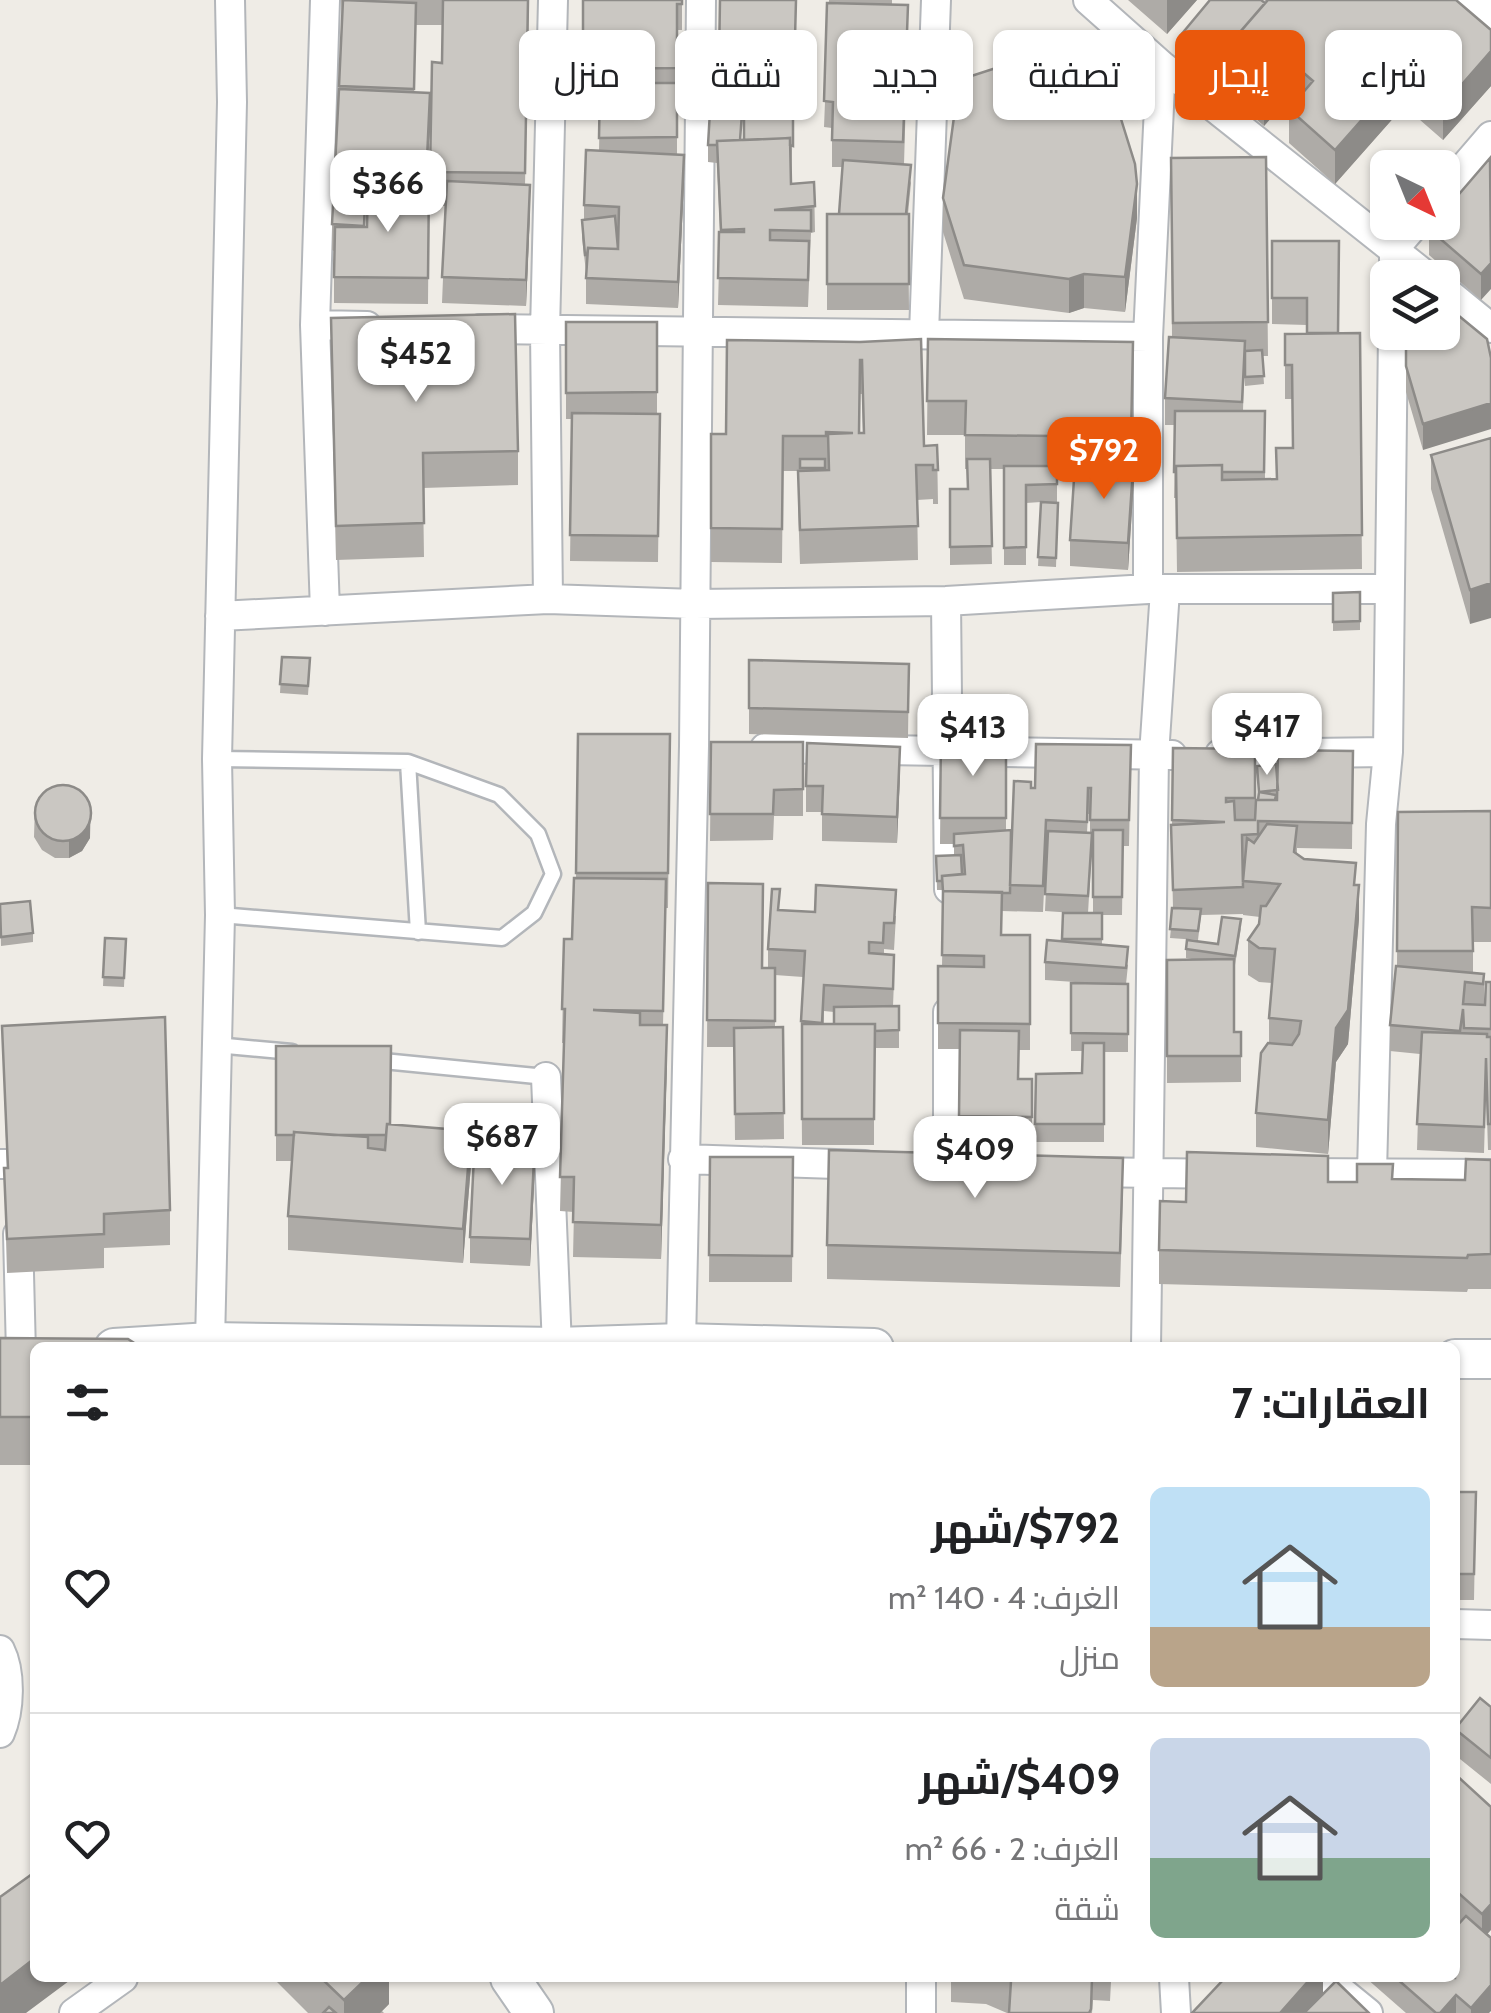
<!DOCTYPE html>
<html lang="ar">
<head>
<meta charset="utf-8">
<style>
  :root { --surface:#fff; --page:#f6f6f6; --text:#202124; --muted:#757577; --line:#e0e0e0; --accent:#ea580c }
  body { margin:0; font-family:Cabin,Cairo,sans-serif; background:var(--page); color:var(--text); direction:rtl; height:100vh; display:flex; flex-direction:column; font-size:38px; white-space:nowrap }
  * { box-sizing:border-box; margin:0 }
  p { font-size:32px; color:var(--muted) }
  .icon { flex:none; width:55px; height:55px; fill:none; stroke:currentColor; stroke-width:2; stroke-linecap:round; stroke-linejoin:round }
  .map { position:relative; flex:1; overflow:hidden; direction:ltr }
  .sheet { position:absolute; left:30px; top:1342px; width:1430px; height:640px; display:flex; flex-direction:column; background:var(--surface); border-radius:15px; box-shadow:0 2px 8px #0004; direction:rtl }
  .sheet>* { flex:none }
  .banner { position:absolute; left:30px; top:30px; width:1432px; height:90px; direction:rtl; display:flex; gap:20px }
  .needle { width:65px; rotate:137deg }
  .buttons { position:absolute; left:1370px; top:150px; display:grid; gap:20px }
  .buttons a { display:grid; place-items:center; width:90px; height:90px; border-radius:15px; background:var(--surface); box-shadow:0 2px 8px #0004; font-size:50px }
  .price { position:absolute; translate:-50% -85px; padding:0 22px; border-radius:20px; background:#fff; color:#222; font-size:32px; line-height:65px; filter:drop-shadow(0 2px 5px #0008) }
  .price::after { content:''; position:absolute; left:50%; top:60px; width:30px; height:22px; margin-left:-15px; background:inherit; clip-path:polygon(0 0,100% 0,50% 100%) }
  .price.selected { background:var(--accent); color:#fff }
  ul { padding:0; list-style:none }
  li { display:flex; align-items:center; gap:30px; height:250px; padding:0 30px }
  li+li { border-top:2px solid var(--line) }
  li span { display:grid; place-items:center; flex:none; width:280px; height:200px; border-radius:15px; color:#555 }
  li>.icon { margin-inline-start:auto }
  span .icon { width:120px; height:120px; fill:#fffc; stroke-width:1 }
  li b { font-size:42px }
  h2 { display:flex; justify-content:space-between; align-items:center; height:120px; padding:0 30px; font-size:42px }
  .chip { padding:0 35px; border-radius:15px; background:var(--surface); box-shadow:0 2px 8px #0004; font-size:35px; line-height:90px }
  .chip.selected { background:var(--accent); color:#fff }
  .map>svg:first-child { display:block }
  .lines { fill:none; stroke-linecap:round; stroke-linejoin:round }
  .lane-casing { stroke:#b3b6ba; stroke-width:19 }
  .street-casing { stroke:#b3b6ba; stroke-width:32 }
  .secondary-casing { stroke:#b2b6ba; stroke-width:42 }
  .lane { stroke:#fff; stroke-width:14 }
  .street { stroke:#fff; stroke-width:28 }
  .secondary { stroke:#fff; stroke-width:38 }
  .wall { fill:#aeaba7; fill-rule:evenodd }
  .shaded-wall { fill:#8d8b88 }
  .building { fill:#cac7c2; stroke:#8d8b88; stroke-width:2.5; fill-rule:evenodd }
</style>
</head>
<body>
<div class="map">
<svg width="1491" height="2013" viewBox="0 0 1491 2013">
  <rect width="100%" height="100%" fill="#efece6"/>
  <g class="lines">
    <g class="lane-casing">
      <path id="lane" d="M217 759 408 762 499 795 538 834 553 874 534 913 502 938 220 915
        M408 762 418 932
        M216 1045 292 1052
        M373 1060 546 1077"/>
    </g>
    <g class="street-casing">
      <path id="street" d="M325 0 315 325 325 611
        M1088 0 1161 65 1429 278
        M1468 0 1491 17
        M1442 193 1491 136
        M1394 278V249L1417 222
        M1442 288 1491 328
        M315 325 367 326
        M480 329 1148 337
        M924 334 936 0
        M1148 589V337L1161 65
        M548 599 545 331 553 0
        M946 601 949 889
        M220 616 548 599 695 604 946 601 1148 589H1390
        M765 748 1172 755
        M1220 754 1388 752
        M546 1077 557 1347
        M683 1159 865 1165
        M0 1164H16
        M948 1167V1012
        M1088 1172 1225 1174
        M1372 1172 1381 824 1388 752 1393 332
        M1293 1173 1491 1174
        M18 1234 21 1353
        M210 1342 220 915 217 759 232 102 230 0
        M681 1343 694 746 701 0
        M1146 1348 1154 755 1165 590
        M1455 1624 1491 1625
        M0 1650C11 1672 10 1710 0 1733
        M921 1978V2013
        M1174 1978 1176 2013
        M1325 1978 1368 2013
        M74 2013 123 1978"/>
    </g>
    <g class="secondary-casing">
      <path id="secondary" d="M114 1348 210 1342 557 1347 681 1343 874 1348
        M1455 1359H1491
        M510 1978 534 2013"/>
    </g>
    <use href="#lane" class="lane"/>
    <use href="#street" class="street"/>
    <use href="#secondary" class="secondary"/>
  </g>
  <path class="wall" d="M341 0H529L525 185 530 211 526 306 442 303 446 206H430V172L442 63V25H416L414 92 430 119 427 183H429L428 304 334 303V251L332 250V224L342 24ZM366 204 368 205 367 227H365Z
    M582 0H682V30H677V154L684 181 678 308 586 304V272L582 238V220H584V205L599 151 600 95 583 96Z
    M720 0 796 38H812V97H780L779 112 761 111V96L719 95Z
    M829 0H892V5L908 31 904 164 911 183 908 214 909 310H827V214H839L843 167H832V128L824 127Z
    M1128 0H1197L1167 34Z
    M1264 0H1456L1491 30V86L1443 140 1404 106 1335 184 1289 143V109L1296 100 1291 96 1264 126 1221 88V76L1215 83 1180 54V36L1265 3 1267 2Z
    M1038 86 1120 104 1119 114 1137 218 1125 312 1084 308 1069 313 964 299 943 232V198L1038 105Z
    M793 117 791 184 814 182 815 232 811 233 808 307 718 305 720 232 717 163 708 162V145L742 140Z
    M1266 157 1268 356H1262L1264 384 1245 386 1244 373 1243 411H1265V480L1276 479 1292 448V399H1285V334H1307V325L1272 324V241L1339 333H1360L1362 569 1177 572 1176 498H1174L1175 425H1165V398L1172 337 1171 158Z
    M1491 159 1481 300 1429 255V229Z
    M566 322H657V414H660L658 562 570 561 572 419H566Z
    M1406 332H1442L1423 450 1406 392Z
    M928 339 1133 342 1131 453 1134 480 1128 570 1070 566V540L1098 481 1099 470H1057V502H1043L1058 503 1056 567 1038 566 1041 502 1026 503V565H1004V469H990L992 564 950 565V489H968V469H965V435H927Z
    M860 342 924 446 937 445 938 504H933V499L917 500 918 560 800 564 798 505 800 471H783L782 563 711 562V434H726ZM860 394H862L863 433H860Z
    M331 353 518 451V485L423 488 424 557 336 560Z
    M1491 438 1470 624 1431 489V455Z
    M1360 592V630L1333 631V593Z
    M282 657 310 667 308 695 280 693Z
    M909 664 908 738 749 734V708Z
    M578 734H670L668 908H666L663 1025 667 1060 661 1259 573 1257 574 1212 560 1211 564 1043H562L564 939H572L576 878Z
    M941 739H1006V830L1011 882 1031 788H1035L1131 745 1129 846H1123L1122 915H1102V945L1128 965 1126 984H1128V1052H1104V1142H1035L1036 1074 1082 1073V1051H1071V983H1090L1045 980V962L1062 942 1063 913H1074L1045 911 1048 847H1046L1043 912 1002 911 1001 935H1030V1050H1019L1018 1079H1032V1143L959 1142 960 1049H938V966H942L943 906 942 890H937L936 856 954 855V844H940ZM1088 814H1090V833H1087ZM1092 846H1093V913H1088Z
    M711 742H803V816H774L773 840 710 841Z
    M1173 748 1255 749V820L1259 796 1257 775 1278 787 1353 751 1352 849 1297 848V854L1304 859 1356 885 1359 919 1348 1044 1336 1062 1328 1154 1256 1147V1113L1269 1043V1018L1272 983 1259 982 1248 975V940L1259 924 1260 917 1243 915V914L1201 915 1198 940 1170 938 1173 908 1171 825H1172Z
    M900 773 897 843 822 841V812H806V786Z
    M35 805 91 806 90 838 82 851 69 858H55L42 850 34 837Z
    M1491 811V942H1473V973L1484 974V1005L1491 982V1150H1488L1486 1084 1484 1153 1417 1150 1420 1054 1390 1051V1025L1397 966 1398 812Z
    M708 883 762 968H768V949L780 910 896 916 894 950 884 949V954L894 981 893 1006H899V1048H874V1145H802L801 1021 803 977 775 975V1027H783L784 1139 735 1140 734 1047H707ZM824 1011 834 1012V1024H824Z
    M0 904 33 933V942L1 946Z
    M1241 928 1235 965H1234V1032H1241V1082L1167 1083V960H1198L1186 958V949L1218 944Z
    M105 938 126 939 124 987 103 986Z
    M2 1026 170 1210V1245L104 1248V1268L7 1273 4 1168H7Z
    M276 1046 390 1124 471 1165 463 1263 288 1250V1216L292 1161H276Z
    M710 1157H793L792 1282H709Z
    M1491 1160V1289H1468L1467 1292 1159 1284V1250L1186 1202 1328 1182H1357L1393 1179 1465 1180Z
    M535 1165 530 1266 470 1263V1237Z
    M1123 1192 1120 1287 827 1279V1245Z
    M0 1338 35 1348V1465H0Z
    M1455 1492H1476L1474 1600H1455Z
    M1491 1707V1784L1455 1755V1728Z
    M1455 1774 1487 1935 1489 2013H1406L1366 1978H1455L1461 1921 1455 1916Z
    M273 1978H389V2004L382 2011 384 2013H308Z
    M951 1978H1113L1111 1982 1110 2001 1093 2000 1092 2013H1007L986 2004 951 2002Z"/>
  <path class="shaded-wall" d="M1167 0H1197L1167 34Z
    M1491 51V86L1443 140V106Z
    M1221 59V76L1215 83V65Z
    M1291 62V96L1264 126V92Z
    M1120 69V104L1116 138V103Z
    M1028 70V104L1024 143V109Z
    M1404 72V106L1335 184V150Z
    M430 93V119L426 207V181Z
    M684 155V181L678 308V282Z
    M1137 184V218L1125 312V277Z
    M530 185V211L526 306V280Z
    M1491 263V289L1481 300V274Z
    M1084 274V308L1069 313V279Z
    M1491 403V429L1423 450V424Z
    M1134 454V480L1128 570V543Z
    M1491 583V618L1470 624V590Z
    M900 747V773L897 843V817Z
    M90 821V838L82 851 69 858V841Z
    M1359 885V919L1348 1044 1336 1062 1328 1154V1120L1336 1028Z
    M667 1025V1060L661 1259V1225Z
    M471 1131V1165L463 1263V1229Z
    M535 1139V1165L530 1266V1239Z
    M1491 1904V1930L1482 1940V1914Z
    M35 1958V1978H73L26 2013H0V1985Z
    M367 1978H389V2004L380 2013H344V2000Z
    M1311 1978H1323V1998L1310 2013H1280Z
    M1491 1985V2011L1489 2013H1471V2008Z
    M1456 1995V2013H1440Z"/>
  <path class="building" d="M343 0 416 3 414 89 339 86Z
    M443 0H528L525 173 430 172 432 62 442 63Z
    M583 0H682V4H677V68L583 69Z
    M720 0H796L795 38H812V63H780L779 78 761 77 762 62 719 61Z
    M1210 0H1261L1265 3 1221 54V59L1215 65 1180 36Z
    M1268 0H1456L1491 30V51L1443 106 1404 72 1335 150 1289 109 1313 81 1291 62 1264 92 1221 54Z
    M827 3 908 5 903 142 832 140 833 102 824 101Z
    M1044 38 1112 42 1120 69 1116 103 1135 164 1137 184 1125 277 1084 274 1069 279 964 265 943 198 959 80 1002 66 1028 70 1024 109 1043 103 1038 86Z
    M600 83H677V137L599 138Z
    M339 89 430 93 426 181 366 178 364 226 332 224Z
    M710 111 742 113 740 140 717 141V145H708Z
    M744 117H793V146L790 145V138L744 140Z
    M790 138 791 184 814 182 815 206 774 210H811V231L770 230V240L809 241 808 280 718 278 719 232H744V229L721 230 717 141Z
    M586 150 684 155 678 282 586 278 588 248 618 249 619 207 584 205Z
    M1266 157 1268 322 1173 323 1171 158Z
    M1490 158 1491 263 1481 274 1429 229 1435 222H1442V214Z
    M843 160 911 165 906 214H839Z
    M447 181 530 185 526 280 442 277Z
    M368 182 429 183 428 278 334 277 335 227H367Z
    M827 214H909V284H827Z
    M615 216 618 249 588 248 587 255H585L582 220Z
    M1272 241H1339L1338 333H1307V298H1272Z
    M1442 302 1487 339 1491 358V403L1423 424 1406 366V332H1442Z
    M515 314 518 451 423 453 424 523 336 526 331 318Z
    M566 322H657V392L566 393Z
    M1360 333 1362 535 1177 538 1176 466 1222 465V480L1277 479 1276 448H1293L1292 365H1285V334Z
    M1169 337 1245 341 1242 402 1165 398Z
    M921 339 924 446 937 445 938 470H933V465H916L918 526 800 530 798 471 829 470 828 434 853 433 826 432V436H783L782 529 711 528V434H726L727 340 860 342ZM860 360H862L864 433H859Z
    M928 339 1133 342 1131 437 965 435 966 401H927Z
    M1262 350 1264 376 1245 377V351Z
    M1175 411H1265L1264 472H1222V465L1176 466V472H1174Z
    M572 413 660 414 658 536 570 535Z
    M1491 438V583L1470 590 1431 455Z
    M1100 452 1134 454 1128 543 1070 540 1074 479 1098 481Z
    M800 459H825V468H800Z
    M967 459H990L992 546 950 547V489H968Z
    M1004 466H1057V484L1026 485V547L1004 548Z
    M1041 502 1058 503 1056 558 1038 557Z
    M1360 592V621L1333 622V593Z
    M282 657 310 658 308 686 280 684Z
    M749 660 909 664 908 712 749 708Z
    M578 734H670L668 873H576Z
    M941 739H1006V818H940Z
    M711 742H803V789L774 790 773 814H710Z
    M807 743 900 747 897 817 822 814 823 786H806Z
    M1036 744 1131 745 1129 820H1090L1091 788H1088L1087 822 1046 820 1043 886 1010 885 1014 781 1031 782V788H1035Z
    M1173 748 1255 749V798H1226V802L1234 801 1235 820H1255L1256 800H1277L1278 750 1353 751 1352 823 1258 821V834L1242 835 1243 887 1173 890 1171 825 1225 822 1172 820Z
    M1276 764 1278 790 1259 792 1257 766Z
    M35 813a28 28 0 1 1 56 0a28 28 0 1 1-56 0Z
    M1259 792 1276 795 1275 800H1258Z
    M1491 811V908L1472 907 1473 951H1397L1398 812Z
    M1267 824 1297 826 1294 852 1304 859 1356 863 1354 885H1359L1348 1010 1336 1028 1328 1120 1256 1113 1261 1053 1268 1043 1292 1045 1299 1034 1301 1021 1269 1018 1275 949 1259 948 1248 940 1259 924 1261 906H1266L1280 884 1243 881 1247 838 1254 843Z
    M1011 830 1010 893 943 891 942 876 965 874 963 845 954 846V834Z
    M1093 830H1123L1122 897H1093Z
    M1048 831 1092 833 1088 896 1045 894Z
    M961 855 962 874 942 876V881H937L936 856Z
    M574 878 666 879 663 1011 593 1010 640 1013V1025H667L661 1225 573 1222 574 1177H560L565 1009H562L564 939H572Z
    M708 883 763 884 762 968H775V1021L707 1020Z
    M816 885 896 890 894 923H884L883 943 869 942V953L894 955 893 989 824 985 822 1023 801 1021 805 951 768 949 772 889H780L778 910 815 912Z
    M943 891 1002 892 1001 935H1030V1024L938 1023V966L984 967V956L942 955Z
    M30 901 33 933 1 937 0 904Z
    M1172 908 1201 909 1198 931 1170 929Z
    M1063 913H1102V939H1062Z
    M1222 917 1241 919 1235 956 1186 949 1187 940 1218 944Z
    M105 938 126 939 124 978 103 977Z
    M1047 940 1128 947 1126 968 1045 962Z
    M1234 959V1032H1241V1056H1167V960Z
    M1396 966 1484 974 1483 984 1465 982 1463 1004 1485 1005 1486 982H1491V1029L1464 1028 1463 1009 1460 1031 1390 1025Z
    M1071 983 1128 984V1034L1071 1033Z
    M899 1006V1030L875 1031V1024H834V1007Z
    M165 1017 170 1210 104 1214V1234L7 1239 4 1168H8L2 1026Z
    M802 1024H875L874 1119H802Z
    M783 1027 784 1113 735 1114 734 1028Z
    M960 1030 1019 1031 1018 1079H1032V1117L959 1116Z
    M1422 1032 1487 1034V1037H1491V1124H1488L1486 1058 1484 1127 1417 1124Z
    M1083 1043H1104V1124H1035L1036 1074 1082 1073Z
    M276 1046H391L390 1124H387L386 1135H334L294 1132V1135H276Z
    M387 1124 471 1131 463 1229 288 1216 294 1132 368 1137V1148L385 1150Z
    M475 1136 535 1139 530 1239 470 1237Z
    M829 1150 1123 1158 1120 1253 827 1245Z
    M1187 1152 1328 1156V1182H1357V1164H1393L1392 1179 1465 1180 1466 1159 1491 1160V1254L1468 1255 1467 1258 1159 1250 1160 1201 1186 1202Z
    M710 1157H793L792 1256 709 1255Z
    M0 1338 128 1339 142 1348H35V1417H0Z
    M1455 1492H1476L1474 1574H1455Z
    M1480 1698 1491 1707V1758L1455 1729Z
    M1455 1774 1491 1807V1904L1482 1914 1455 1890Z
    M35 1872V1958L0 1985V1897Z
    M1466 1916 1491 1938V1985L1471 2008 1456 1995 1440 2013H1436L1396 1978H1455V1928Z
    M321 1978H367L344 2000Z
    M1004 1978H1092L1091 2009 1089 2013H1009L1011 1981Z
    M1225 1978H1311L1280 2013H1192Z
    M1336 1981 1369 2013H1304Z
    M329 2007 336 2013H323Z"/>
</svg>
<div class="buttons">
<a><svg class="needle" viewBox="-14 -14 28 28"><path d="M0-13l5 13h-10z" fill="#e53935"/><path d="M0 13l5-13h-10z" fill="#757577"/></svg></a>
<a><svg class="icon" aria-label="layers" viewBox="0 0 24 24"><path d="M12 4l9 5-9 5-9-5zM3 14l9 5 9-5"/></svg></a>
</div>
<b class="price" style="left:388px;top:235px">$366</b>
<b class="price" style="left:416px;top:405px">$452</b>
<b class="price selected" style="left:1104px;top:502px">$792</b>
<b class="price" style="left:1267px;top:778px">$417</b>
<b class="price" style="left:973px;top:779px">$413</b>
<b class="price" style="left:502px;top:1188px">$687</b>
<b class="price" style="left:975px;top:1201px">$409</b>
<div class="banner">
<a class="chip">شراء</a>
<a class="chip selected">إيجار</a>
<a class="chip">تصفية</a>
<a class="chip">جديد</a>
<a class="chip">شقة</a>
<a class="chip">منزل</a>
</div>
<section class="sheet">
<h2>العقارات: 7<svg class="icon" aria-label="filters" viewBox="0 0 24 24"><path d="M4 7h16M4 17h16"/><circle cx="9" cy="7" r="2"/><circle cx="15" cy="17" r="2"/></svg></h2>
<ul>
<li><span style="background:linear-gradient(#bfe0f5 70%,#b9a48a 0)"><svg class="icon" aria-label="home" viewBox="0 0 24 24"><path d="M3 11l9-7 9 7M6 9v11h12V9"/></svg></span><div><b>$792/شهر</b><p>الغرف: 4 · 140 m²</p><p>منزل</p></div><svg class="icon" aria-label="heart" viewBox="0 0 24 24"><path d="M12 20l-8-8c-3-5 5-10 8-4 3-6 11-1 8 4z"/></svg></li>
<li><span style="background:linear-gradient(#c9d6e8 60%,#7fa58c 0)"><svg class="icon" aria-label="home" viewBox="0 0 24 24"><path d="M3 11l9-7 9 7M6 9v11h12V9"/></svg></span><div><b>$409/شهر</b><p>الغرف: 2 · 66 m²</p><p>شقة</p></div><svg class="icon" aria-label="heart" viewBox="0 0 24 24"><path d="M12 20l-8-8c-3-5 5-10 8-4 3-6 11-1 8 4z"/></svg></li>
</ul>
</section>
</div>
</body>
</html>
